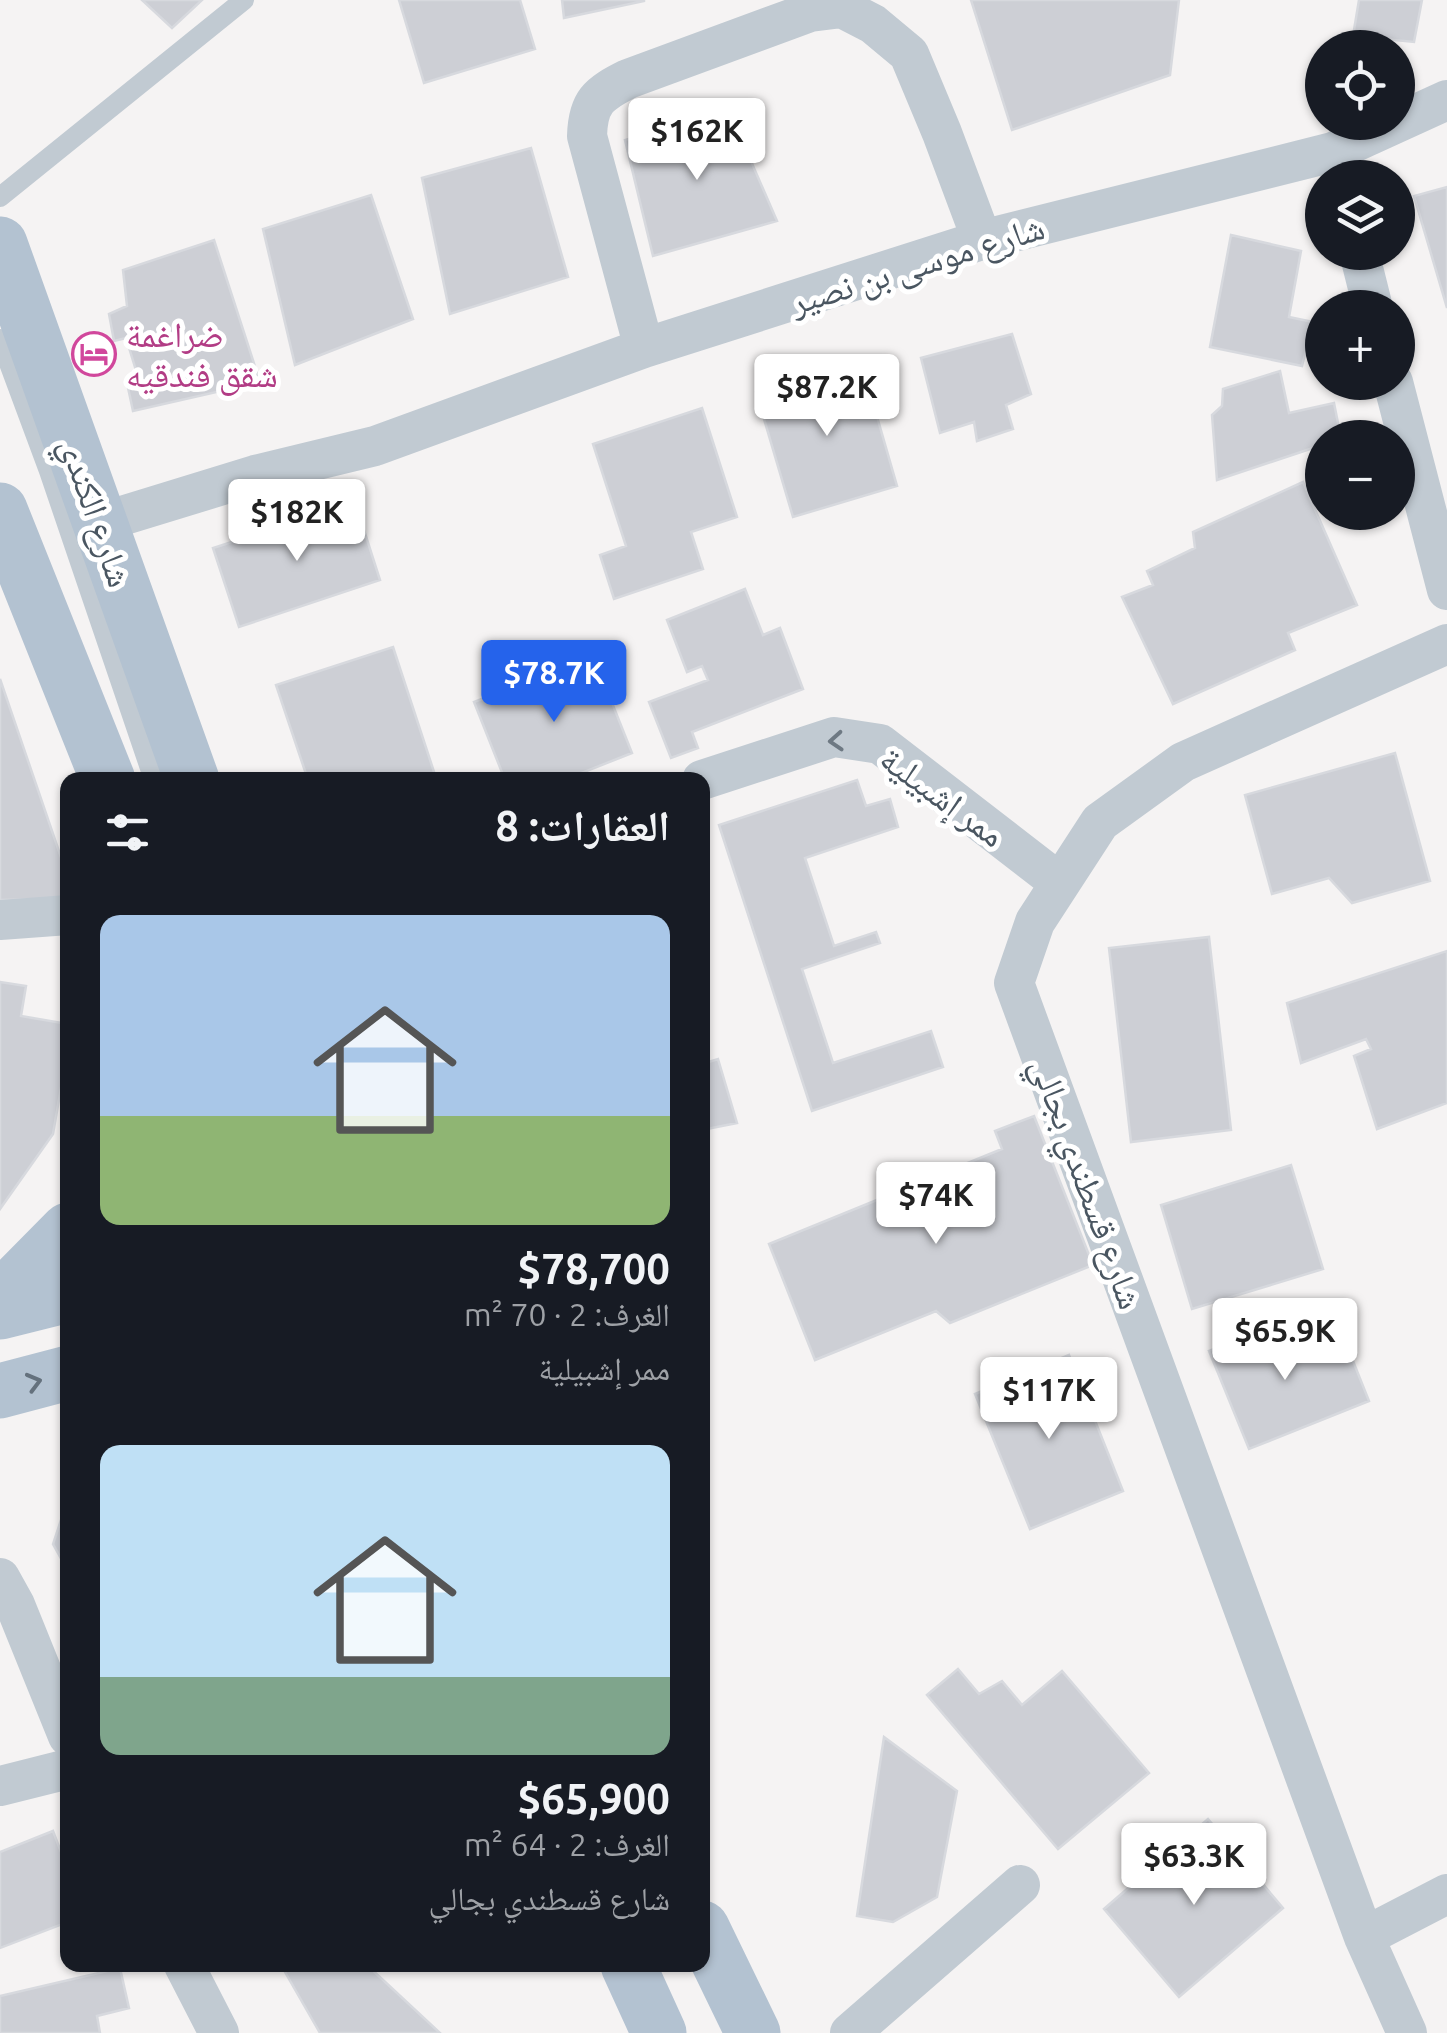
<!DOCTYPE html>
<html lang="ar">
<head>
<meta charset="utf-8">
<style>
  :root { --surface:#171b24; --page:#20242c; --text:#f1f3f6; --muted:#9ea1a6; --accent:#2563eb }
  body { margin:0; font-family:Ubuntu,"Noto Naskh Arabic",sans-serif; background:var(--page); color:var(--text); direction:rtl; height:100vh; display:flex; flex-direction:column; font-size:38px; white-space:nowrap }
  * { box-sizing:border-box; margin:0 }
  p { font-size:32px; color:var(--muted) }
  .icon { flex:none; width:55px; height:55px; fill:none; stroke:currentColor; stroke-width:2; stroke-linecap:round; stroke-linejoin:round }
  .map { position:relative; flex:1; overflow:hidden; direction:ltr }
  .details { position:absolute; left:60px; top:772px; width:650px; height:1200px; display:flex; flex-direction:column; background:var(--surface); border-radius:20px; box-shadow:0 2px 8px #0004; direction:rtl }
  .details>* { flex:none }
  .controls { position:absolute; left:1305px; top:30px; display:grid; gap:20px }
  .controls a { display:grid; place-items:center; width:110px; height:110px; border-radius:50%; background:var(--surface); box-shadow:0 2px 8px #0004; font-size:50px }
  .price { position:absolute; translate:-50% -85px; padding:0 22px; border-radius:10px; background:#fff; color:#222; font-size:32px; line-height:65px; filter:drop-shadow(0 2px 5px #0008) }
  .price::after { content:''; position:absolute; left:50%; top:60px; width:30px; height:22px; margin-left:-15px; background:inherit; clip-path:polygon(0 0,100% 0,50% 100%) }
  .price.active { background:var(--accent); color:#fff }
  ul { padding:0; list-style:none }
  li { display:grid; align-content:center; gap:20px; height:530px; padding:0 40px }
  li span { display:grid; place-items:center; height:310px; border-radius:20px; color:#555 }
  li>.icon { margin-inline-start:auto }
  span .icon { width:180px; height:180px; fill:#fffc; stroke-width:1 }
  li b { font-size:42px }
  h2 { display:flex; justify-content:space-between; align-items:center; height:120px; padding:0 40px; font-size:42px }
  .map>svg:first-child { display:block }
  .building { fill:#cdcfd5; stroke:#d7d9de; stroke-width:2.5 }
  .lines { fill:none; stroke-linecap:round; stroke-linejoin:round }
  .lane { stroke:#c1cad2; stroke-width:20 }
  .street { stroke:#c1cad2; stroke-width:40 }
  .primary { stroke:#b3c2d1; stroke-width:55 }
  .oneway { stroke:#6e7983 }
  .oneway2 { stroke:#64717d }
  .labels { text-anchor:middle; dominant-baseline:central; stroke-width:10; stroke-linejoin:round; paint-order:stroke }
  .street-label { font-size:35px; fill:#4a5661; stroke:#fff }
  .hotel-label { font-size:35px; fill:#b23c85; stroke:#fff; text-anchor:start }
</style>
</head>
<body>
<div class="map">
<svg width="1447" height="2033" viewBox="0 0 1447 2033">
  <rect width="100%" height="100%" fill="#f5f3f3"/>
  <path class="building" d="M142 0H202L172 28Z
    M399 0H520L535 49 424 83Z
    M562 0H644V1L564 18Z
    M971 0H1179L1170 75 1012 130Z
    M1359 0H1422L1414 42 1353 36Z
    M728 108 777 221 653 256 625 140Z
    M531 148 568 277 450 314 422 178Z
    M1447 187V308L1414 196Z
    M371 195 413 319 295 365 263 229Z
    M1231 235 1301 251 1289 317 1313 322 1302 366 1210 347Z
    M214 240 260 382 133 411 127 383 138 377 126 338 114 341 109 314 127 306 123 270Z
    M1012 334 1031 394 1006 405 1013 429 977 441 974 422 940 433 921 358Z
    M861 361 897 486 793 517 756 392Z
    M1280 371 1289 413 1334 403 1341 438H1322V445L1217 480 1212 415 1222 406 1223 389Z
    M702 408 737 517 691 532 703 569 614 599 600 555 626 546 593 444Z
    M1303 482 1357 605 1288 633 1295 650 1173 704 1122 597 1153 585 1147 571 1195 548 1193 532Z
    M355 502 380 580 239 627 213 548Z
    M745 589 763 635 780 628 803 689 692 732 698 748 671 758 649 702 708 680 702 666 687 672 667 620Z
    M393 647 436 778 308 780 276 685Z
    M593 655 632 753 564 780H505L474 702Z
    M0 679 63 863 68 899 0 900Z
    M1395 753 1430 881 1352 903 1329 878 1272 894 1245 795Z
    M857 780 866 806 890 799 898 827 805 858 834 946 876 932 880 943 802 969 833 1063 931 1031 943 1067 812 1111 719 825Z
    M1209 937 1231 1130 1131 1142 1109 948Z
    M1447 951V1103L1377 1129 1354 1056 1371 1049 1366 1039 1301 1063 1287 1003Z
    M0 982 26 986 21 1016 68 1024V1048L53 1134 0 1209Z
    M718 1059 737 1123 702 1130V1064Z
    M1034 1116 1093 1265 950 1323 936 1311 815 1360 769 1244 1002 1149 995 1131Z
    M1291 1165 1323 1269 1192 1309 1161 1205Z
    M1283 1321 1293 1346 1317 1336 1325 1355 1347 1346 1369 1401 1249 1449 1209 1351Z
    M1069 1355 1123 1491 1030 1529 975 1394Z
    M68 1499V1571L53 1544Z
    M958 1669 979 1694 1002 1681 1022 1705 1062 1671 1149 1773 1058 1849 927 1695Z
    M884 1737 957 1791 937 1897 893 1922 857 1916Z
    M1208 1819 1283 1908 1179 1997 1104 1909Z
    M53 1831 68 1870V1922L0 1948V1852Z
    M281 1965H367L440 2033H320Z
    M120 1968 129 2008 97 2016 100 2033H0V1996Z"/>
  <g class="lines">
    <path class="lane" d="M0 197 244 0
      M0 339 49 471 154 780"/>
    <path class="street" d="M1359 252 1373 308
      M644 348 587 136C588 102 598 94 628 79L810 12 842 8 873 24 909 54 942 133 982 240
      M1393 382 1447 590
      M102 522 255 475 375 446 644 348 982 240 1333 152 1447 100
      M702 780 834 737 880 744 1060 883
      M0 920 68 915
      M0 1578 15 1605 68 1736
      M0 1786 68 1769
      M1364 1937 1447 1894
      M184 1965 219 2033
      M850 2033 1020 1885
      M1407 2033 1364 1937 1014 983 1035 922 1100 822 1183 762 1447 644"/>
    <path class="primary" d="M0 244 192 780
      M0 510 108 780
      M0 1299 68 1230
      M0 1312 68 1295
      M0 1391 68 1373
      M702 1928 753 2033
      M628 1965 659 2033"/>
  </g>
  <defs><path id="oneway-chevron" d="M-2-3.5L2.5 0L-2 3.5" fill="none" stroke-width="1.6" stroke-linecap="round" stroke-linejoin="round" transform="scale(2.5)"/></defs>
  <use class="oneway" href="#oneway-chevron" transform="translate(836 741) rotate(176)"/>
  <use class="oneway2" href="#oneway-chevron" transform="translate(34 1382) rotate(-15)"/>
  <defs>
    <g id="hotel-ring" transform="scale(2.25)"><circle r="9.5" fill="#fff" stroke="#d1479c" stroke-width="1.5"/><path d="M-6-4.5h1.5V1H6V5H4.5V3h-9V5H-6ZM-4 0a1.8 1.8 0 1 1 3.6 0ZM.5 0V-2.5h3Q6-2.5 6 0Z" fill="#d1479c"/></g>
  </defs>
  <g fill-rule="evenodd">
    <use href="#hotel-ring" x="94" y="354"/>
  </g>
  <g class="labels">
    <g class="street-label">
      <text transform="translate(917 264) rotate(-17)">شارع موسى بن نصير</text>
      <text transform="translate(97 512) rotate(71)">شارع الكندي</text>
      <text transform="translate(943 796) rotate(36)">ممر إشبيلية</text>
      <text transform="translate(1088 1183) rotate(70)">شارع قسطندي بجالي</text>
    </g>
    <g class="hotel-label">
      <text x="126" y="334">ضراغمة<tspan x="126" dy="40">شقق فندقيه</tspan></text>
    </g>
  </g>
</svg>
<div class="controls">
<a><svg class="icon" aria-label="locate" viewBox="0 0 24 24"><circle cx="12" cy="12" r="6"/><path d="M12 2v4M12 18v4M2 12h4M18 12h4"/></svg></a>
<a><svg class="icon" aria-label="layers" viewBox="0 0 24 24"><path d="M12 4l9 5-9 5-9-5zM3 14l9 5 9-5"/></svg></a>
<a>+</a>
<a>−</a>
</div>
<b class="price" style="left:697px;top:183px">$162K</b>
<b class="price" style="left:827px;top:439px">$87.2K</b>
<b class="price" style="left:297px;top:564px">$182K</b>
<b class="price active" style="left:554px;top:725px">$78.7K</b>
<b class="price" style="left:936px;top:1247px">$74K</b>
<b class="price" style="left:1285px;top:1383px">$65.9K</b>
<b class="price" style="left:1049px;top:1442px">$117K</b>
<b class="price" style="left:1194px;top:1908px">$63.3K</b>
<section class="details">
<h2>العقارات: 8<svg class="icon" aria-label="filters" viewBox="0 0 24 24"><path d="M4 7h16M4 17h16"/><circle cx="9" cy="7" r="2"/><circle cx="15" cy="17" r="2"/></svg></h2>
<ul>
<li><span style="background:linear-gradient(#a9c7e8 65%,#8fb573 0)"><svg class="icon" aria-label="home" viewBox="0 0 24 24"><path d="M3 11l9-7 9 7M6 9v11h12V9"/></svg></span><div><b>$78,700</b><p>الغرف: 2 · 70 m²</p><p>ممر إشبيلية</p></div></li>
<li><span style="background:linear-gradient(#bfe0f5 75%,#7fa58c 0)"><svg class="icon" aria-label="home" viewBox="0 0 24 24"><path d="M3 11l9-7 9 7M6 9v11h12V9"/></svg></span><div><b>$65,900</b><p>الغرف: 2 · 64 m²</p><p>شارع قسطندي بجالي</p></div></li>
</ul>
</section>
</div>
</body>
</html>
